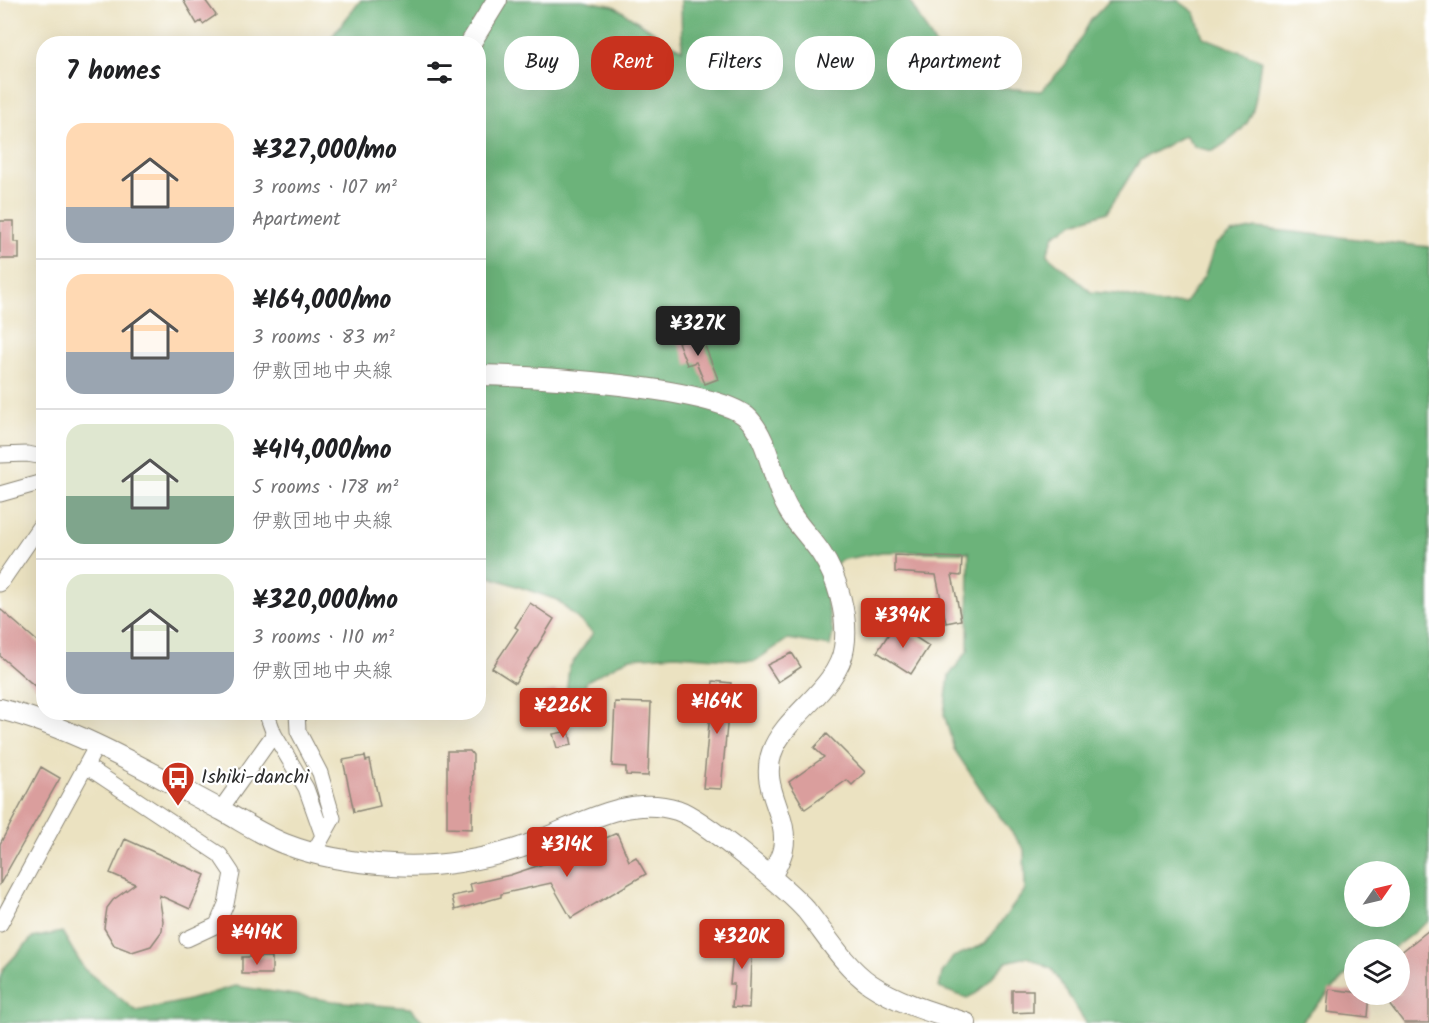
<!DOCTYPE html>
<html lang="en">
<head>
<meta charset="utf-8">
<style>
  :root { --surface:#fff; --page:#f6f6f6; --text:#202124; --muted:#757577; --line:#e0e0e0; --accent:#c8321e }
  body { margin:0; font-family:Kalam,"Klee One",sans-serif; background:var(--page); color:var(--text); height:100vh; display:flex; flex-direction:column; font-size:22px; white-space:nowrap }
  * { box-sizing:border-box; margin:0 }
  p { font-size:20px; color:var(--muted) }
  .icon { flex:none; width:33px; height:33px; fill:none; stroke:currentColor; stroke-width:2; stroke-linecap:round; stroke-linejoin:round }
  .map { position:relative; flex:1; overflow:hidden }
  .drawer { position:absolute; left:36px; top:36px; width:450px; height:684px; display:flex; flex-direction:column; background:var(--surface); border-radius:24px; box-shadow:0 6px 24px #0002 }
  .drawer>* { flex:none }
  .guide { position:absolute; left:504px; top:36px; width:570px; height:54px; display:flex; gap:12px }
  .needle { width:39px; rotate:56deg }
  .buttons { position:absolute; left:1344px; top:861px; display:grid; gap:12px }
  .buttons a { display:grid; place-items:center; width:66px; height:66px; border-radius:50%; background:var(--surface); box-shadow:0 6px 24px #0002; font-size:30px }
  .price { position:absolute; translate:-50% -51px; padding:0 14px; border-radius:6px; background:var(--accent); color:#fff; font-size:20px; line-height:39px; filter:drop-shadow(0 2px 3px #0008) }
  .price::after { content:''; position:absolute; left:50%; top:36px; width:18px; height:14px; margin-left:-9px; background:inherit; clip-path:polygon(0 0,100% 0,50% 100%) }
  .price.current { background:#222; color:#fff }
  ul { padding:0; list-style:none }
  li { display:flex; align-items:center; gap:18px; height:150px; padding:0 30px }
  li+li { border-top:2px solid var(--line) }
  li span { display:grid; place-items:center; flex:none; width:168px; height:120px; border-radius:18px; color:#555 }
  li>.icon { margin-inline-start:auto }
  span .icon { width:72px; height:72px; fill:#fffc; stroke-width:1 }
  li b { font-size:26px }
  h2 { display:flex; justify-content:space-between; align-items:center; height:72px; padding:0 30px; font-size:26px }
  .chip { padding:0 21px; border-radius:24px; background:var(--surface); box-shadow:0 6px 24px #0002; font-size:21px; line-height:54px }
  .chip.current { background:var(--accent); color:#fff }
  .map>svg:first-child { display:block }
  .forest { fill:#6cb37a; stroke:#4c6f52; stroke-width:1.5; fill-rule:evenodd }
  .building { fill:#da9e9d }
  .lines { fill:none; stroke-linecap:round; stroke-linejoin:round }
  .minor-casing { stroke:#8b8676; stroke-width:17 }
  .tertiary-casing { stroke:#8b8676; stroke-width:22 }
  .minor { stroke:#fff; stroke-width:15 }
  .tertiary { stroke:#fff; stroke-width:20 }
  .labels { text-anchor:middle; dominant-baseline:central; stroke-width:4.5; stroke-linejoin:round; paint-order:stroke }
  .poi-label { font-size:20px; fill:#2b2b2b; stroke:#fff; text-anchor:start }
</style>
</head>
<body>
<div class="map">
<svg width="1429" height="1023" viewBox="0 0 1429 1023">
  <rect width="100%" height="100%" fill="#fff"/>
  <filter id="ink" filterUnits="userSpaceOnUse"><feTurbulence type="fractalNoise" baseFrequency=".0167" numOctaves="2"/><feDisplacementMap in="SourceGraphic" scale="12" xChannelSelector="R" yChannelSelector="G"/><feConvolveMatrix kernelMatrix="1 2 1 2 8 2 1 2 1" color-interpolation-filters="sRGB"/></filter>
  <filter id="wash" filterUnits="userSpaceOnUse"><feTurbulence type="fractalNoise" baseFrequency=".008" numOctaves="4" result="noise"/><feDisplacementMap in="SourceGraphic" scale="24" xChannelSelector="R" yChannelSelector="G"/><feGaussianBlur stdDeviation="1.35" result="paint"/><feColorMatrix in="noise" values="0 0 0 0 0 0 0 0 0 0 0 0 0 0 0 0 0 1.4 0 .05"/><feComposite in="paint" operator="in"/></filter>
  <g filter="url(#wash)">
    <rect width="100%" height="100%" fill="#ebe2c1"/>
    <path class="forest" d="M361 0H582L614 6 682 50 681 0H909L940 53 1000 88 1041 91 1066 64 1091 20 1109 1 1177 0 1195 13 1203 37 1261 60C1253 110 1260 123 1213 151L1195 147 1185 135 1140 160 1107 212 1074 223 1054 235 1047 255 1091 292 1117 294 1160 304 1185 303 1205 275 1215 245 1231 233 1256 228 1429 247V921L1392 949 1354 950V972L1346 975 1300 1023H1086L1052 969 1027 957 1006 962 977 993 967 998 939 988 942 973 953 957 985 944 1025 890 1024 849 990 803 954 749 944 714 949 676 968 650 969 552H882L841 560 822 578 833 633 830 646 788 639 755 661 676 655 629 658 587 681 579 701 565 704 569 668 593 633 557 600 479 573 478 44H326ZM1354 872H1400V916H1354Z
      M62 932 84 969 136 1011 185 1001 235 986 333 1001 410 1008 425 1023H0V977L3 969 32 938Z"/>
    <g id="blocks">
      <path class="building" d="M183 0H205L216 15 203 24 201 21 197 24Z
        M0 221H14V242H19V259H0Z
        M700 333 718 379 705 384 696 362 687 365 678 342Z
        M895 555 962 558 961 576 952 575 961 620 946 623 936 575 895 572Z
        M530 603 554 619 515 683 492 668 518 629 515 627Z
        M0 609 44 647V694L0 656Z
        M895 624 929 646 911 674 877 652Z
        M792 653 801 667 778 682 767 665Z
        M713 681 731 683 721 789 703 788Z
        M556 690 560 706 543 711 539 694Z
        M615 702 651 703 648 776 626 775V767L612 766Z
        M569 731 572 745 557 748 553 734Z
        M827 734 865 772 852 785 847 780 805 809 789 782 824 757 814 748Z
        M447 751H470L473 755 472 829 447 828Z
        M365 756 366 761 370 760 380 806 354 812 343 760Z
        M41 767 60 778 0 884V844Z
        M617 833 629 861 636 857 646 874 571 918 551 883 501 894V897L455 910 452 896 472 892 470 884 510 875 558 859Z
        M125 839 205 875 190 909 159 895 163 921 162 931 151 946 132 952 114 945 104 928 107 908 113 900 135 884 110 873Z
        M1429 930V1023H1404L1382 994H1400V953Z
        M735 933 752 934 749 1008 732 1007 734 984H730Z
        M242 957H272V974H242Z
        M1329 989 1370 994 1368 1017 1327 1012Z
        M1012 990H1033V1012L1012 1013Z"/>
    </g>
  </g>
  <g filter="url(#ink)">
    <use href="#blocks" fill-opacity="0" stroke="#8b8676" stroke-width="1.5"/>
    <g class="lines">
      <g class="minor-casing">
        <path id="minor" d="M0 455 27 454 44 457
          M0 494 39 483 44 485
          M0 584 44 520
          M266 712 274 734 306 788 323 836
          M297 712 298 731 320 773 333 818 314 852
          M86 766 220 855 232 873 226 904 217 925 187 939
          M220 810 274 734
          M0 924 97 745"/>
      </g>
      <g class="tertiary-casing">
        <path id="tertiary" d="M470 44 497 0
          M478 375C528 376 718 386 749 419 772 444 772 488 793 517 802 530 813 541 821 553 838 578 849 618 844 648 838 689 785 715 772 752 759 790 790 815 783 849 781 859 775 868 771 878
          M0 709C79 729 151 773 223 811 243 822 264 836 285 844 318 857 357 863 392 865 434 868 476 861 516 849 566 834 622 792 677 810 702 818 787 889 806 910 826 935 843 965 870 984 898 1003 934 1013 966 1023"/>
      </g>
      <use href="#minor" class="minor"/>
      <use href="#tertiary" class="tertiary"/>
    </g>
  </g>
  <defs>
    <g id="bus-pin" transform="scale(1.725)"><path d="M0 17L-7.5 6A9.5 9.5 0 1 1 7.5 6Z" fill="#c8321e" stroke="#fff"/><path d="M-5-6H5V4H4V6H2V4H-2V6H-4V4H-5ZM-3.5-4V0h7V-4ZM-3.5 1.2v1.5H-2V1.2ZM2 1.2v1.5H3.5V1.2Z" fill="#fff"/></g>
  </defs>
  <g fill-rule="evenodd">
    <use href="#bus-pin" x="178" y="778"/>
  </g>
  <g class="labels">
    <g class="poi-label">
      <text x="201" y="778">Ishiki-danchi</text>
    </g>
  </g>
</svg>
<div class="buttons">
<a><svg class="needle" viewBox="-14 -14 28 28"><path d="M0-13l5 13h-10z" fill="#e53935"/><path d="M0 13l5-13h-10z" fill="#757577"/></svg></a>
<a><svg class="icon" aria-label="layers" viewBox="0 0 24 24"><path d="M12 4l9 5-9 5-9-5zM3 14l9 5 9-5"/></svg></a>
</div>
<b class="price current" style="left:698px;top:357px">¥327K</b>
<b class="price" style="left:903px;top:649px">¥394K</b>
<b class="price" style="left:717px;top:735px">¥164K</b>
<b class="price" style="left:563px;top:739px">¥226K</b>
<b class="price" style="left:567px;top:878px">¥314K</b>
<b class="price" style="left:257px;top:966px">¥414K</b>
<b class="price" style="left:742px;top:970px">¥320K</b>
<div class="guide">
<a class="chip">Buy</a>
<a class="chip current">Rent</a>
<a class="chip">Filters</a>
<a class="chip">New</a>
<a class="chip">Apartment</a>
</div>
<section class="drawer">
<h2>7 homes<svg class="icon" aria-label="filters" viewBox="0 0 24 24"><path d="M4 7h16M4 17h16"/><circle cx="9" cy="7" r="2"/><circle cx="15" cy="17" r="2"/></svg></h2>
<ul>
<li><span style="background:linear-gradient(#ffd9b3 70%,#9aa5b1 0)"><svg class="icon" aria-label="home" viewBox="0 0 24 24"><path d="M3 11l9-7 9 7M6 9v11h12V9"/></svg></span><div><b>¥327,000/mo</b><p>3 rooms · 107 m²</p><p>Apartment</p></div></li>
<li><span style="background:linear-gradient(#ffd9b3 65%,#9aa5b1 0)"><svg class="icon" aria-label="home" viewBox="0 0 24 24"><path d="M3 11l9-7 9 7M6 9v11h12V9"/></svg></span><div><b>¥164,000/mo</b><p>3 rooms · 83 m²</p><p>伊敷団地中央線</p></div></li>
<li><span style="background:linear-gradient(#dfe7d0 60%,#7fa58c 0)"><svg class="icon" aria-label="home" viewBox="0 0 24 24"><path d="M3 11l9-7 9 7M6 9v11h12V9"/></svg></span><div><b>¥414,000/mo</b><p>5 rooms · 178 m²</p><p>伊敷団地中央線</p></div></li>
<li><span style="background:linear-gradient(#dfe7d0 65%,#9aa5b1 0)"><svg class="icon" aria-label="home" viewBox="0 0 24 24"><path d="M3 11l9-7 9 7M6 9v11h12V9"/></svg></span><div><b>¥320,000/mo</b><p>3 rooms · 110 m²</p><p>伊敷団地中央線</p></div></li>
</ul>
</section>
</div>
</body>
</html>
